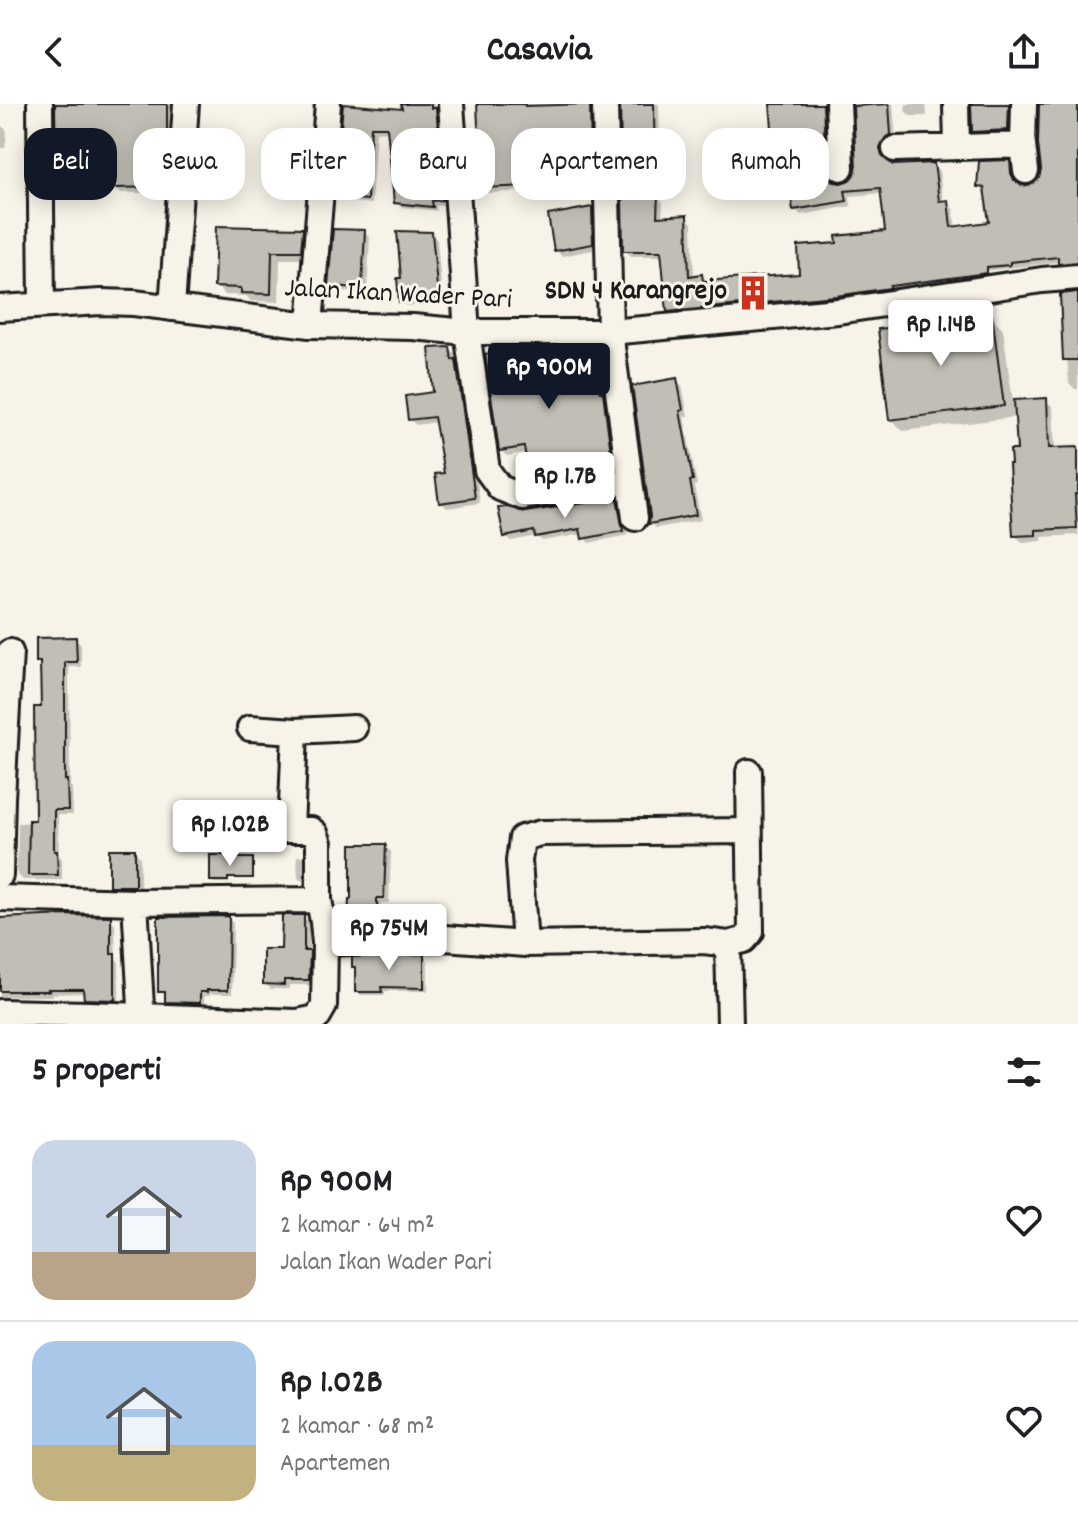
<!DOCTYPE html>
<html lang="id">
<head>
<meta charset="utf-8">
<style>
  :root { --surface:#fff; --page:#f6f6f6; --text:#202124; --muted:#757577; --line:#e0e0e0; --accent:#111827 }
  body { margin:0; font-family:Dekko,sans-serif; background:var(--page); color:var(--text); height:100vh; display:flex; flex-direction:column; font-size:30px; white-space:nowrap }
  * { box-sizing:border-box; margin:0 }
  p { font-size:26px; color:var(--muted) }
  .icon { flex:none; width:44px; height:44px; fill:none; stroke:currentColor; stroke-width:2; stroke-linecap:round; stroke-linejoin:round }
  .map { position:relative; height:920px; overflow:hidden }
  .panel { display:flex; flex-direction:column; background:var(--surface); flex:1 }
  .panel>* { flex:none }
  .banner { position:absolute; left:24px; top:24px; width:1030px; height:72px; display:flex; gap:16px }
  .price { position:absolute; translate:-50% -68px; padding:0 18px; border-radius:8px; background:#fff; color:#222; font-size:26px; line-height:52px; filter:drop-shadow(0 2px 4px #0008) }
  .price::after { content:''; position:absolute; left:50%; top:48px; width:24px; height:18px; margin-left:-12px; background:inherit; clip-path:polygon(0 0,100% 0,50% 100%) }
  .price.selected { background:var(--accent); color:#fff }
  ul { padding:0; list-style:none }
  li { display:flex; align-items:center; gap:24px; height:200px; padding:0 32px }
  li+li { border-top:2px solid var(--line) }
  li span { display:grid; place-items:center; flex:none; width:224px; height:160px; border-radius:24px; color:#555 }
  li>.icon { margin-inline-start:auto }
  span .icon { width:96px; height:96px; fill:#fffc; stroke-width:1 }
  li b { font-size:34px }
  h2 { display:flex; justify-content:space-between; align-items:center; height:96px; padding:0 32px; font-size:34px }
  .tag { padding:0 28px; border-radius:24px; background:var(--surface); box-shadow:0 4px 20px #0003; font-size:28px; line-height:72px }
  .tag.selected { background:var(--accent); color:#fff }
  header { display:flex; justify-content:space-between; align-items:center; height:104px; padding:0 32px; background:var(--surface); font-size:36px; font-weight:700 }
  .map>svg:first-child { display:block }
  .shadow { fill:#0003 }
  .building { fill:#c0beb5; stroke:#1c1c1c; stroke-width:2 }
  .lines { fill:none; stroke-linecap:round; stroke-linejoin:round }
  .minor-casing { stroke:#1c1c1c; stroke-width:30 }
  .minor { stroke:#f7f3e8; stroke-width:24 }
  .labels { text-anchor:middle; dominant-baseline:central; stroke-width:6; stroke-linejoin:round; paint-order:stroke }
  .poi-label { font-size:28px; font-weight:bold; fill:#1c1c1c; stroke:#f7f3e8; text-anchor:end }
  .street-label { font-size:28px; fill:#1c1c1c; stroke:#f7f3e8 }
</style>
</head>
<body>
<header><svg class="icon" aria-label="back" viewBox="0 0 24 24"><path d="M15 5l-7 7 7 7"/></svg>Casavia<svg class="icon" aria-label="share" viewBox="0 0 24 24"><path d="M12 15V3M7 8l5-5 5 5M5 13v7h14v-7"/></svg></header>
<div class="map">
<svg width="1078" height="920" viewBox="0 0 1078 920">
  <rect width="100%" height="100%" fill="#f7f3e8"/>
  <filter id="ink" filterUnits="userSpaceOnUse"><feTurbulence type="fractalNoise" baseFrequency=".0125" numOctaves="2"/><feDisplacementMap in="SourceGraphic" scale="16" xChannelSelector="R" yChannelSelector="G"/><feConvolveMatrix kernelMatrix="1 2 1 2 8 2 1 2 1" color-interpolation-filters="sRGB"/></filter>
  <g filter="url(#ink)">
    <path class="shadow" d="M57 0H178L173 54H169L168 89H121L119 87 64 85 58 79Z
      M401 0H434L435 6 440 11 442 28 436 29 440 71 445 76 447 101 436 102 437 107 402 103 396 98 390 27 376 28 371 100 343 97 338 92 345 2 402 7Z
      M479 0H597L596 56 533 59 534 87 488 89 483 83Z
      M622 0H659L660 33V96L663 99 662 114 686 113 692 119 694 173 702 172 708 178 802 172 839 141 888 129 883 89 850 92 851 102 801 111 795 105 785 40H781L775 34 771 0H830L828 7 831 73 834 79H849L856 73 858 64 855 0H893L896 37 887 45 885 52 887 59 893 63 933 61 939 67 943 99 947 98 953 104 956 124 991 120 985 88 979 82 1009 58 1015 64 1018 82 1029 84 1037 80 1078 0V152L1073 156 968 169 969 178 895 189 675 213 669 207 663 152H631L625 146Z
      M906 0H926L927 12H911L905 7Z
      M974 0 1008 2 1014 7 1013 31 979 32 974 27Z
      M0 20 7 27 5 44H0Z
      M592 105 597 111 598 145 562 152 556 146Z
      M302 126 311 135 309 155H280L279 198 251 197 246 192 225 191 216 182Z
      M364 128 370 134 367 189 336 187 330 181Z
      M432 130 437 136 442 191 403 195V199L401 197 404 176Z
      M1078 190V285H1075L1069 279 1062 191Z
      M442 195V199L407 202 404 199Z
      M992 213 1003 225 1013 298 1046 297 1053 303 1055 346 1078 345V431L1042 433V437L1022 438 1015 431 1019 348 1017 313 903 327 891 315Z
      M450 245 455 250 456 258 461 263 480 399 447 404 441 398 446 370 437 318 416 321 410 315 436 289Z
      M533 245H572L578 251 582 268 595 266 601 271 605 293 608 296 618 370 538 381 532 376 527 348 507 352 501 347Z
      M677 276 682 282 688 312H684L697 381 694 382 701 416 656 424 651 419Z
      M616 396 622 401 625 423 628 431 589 439 583 430 542 437 537 432 511 437 506 432Z
      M75 535 81 541V563H69L70 682 72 684 73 711H58L59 752 62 755V776H23L17 770 18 719 37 718 43 605 42 562 38 557Z
      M385 742 391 748 389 799H381L382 827 359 828 353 822V818Z
      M134 747 140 753V787H117L111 781Z
      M297 752H303L305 754V776H300L298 774Z
      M227 753 229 755 252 756 254 759V775H229V779H214L212 776Z
      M303 813 309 819V849L315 855 314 881H289V885H271L265 880Z
      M0 814H110L115 820 116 854 119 858V900L91 899 85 894V889L53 890V892H5V898L0 899Z
      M228 814 233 819 232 890H210V892H204V903L171 902 167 897V892L160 887Z
      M424 852 428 856V887H385V891H361L357 887V865L354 862Z"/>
    <path class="building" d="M55 0H167V48H163V83L113 84V82L56 80Z
      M343 0 402 5 401 0H431V4H436L438 24 432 25 436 69H441L443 96 432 97 433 103 394 99 387 23H371L367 96 335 93Z
      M477 0H525V2L590 0 591 51 528 54 529 82 481 84Z
      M620 0H654L655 91H658L657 113 687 111 689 172 702 170 703 177 799 170 798 142 837 139 836 132 885 127 880 84 845 87 847 97 793 106 782 34 773 35 770 0H823L826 65 829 73 835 78 841 79 850 76 855 70 856 64 853 2 889 0 891 31 886 33 882 39 880 45 882 52 893 61 934 59 939 97 948 96 951 123 989 118 984 84 977 83 979 57 1010 56 1011 69 1014 76 1021 81 1028 82 1034 79 1039 74 1041 66 1038 40 1039 0H1078V158L1058 160V153L1010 158V161L987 163V169L890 182V184L836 192 667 208 661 147H623Z
      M971 0H1009L1008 26 972 28Z
      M592 103 593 140 554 147 548 111Z
      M216 122 303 124 301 147H272L271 190 241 189V184L214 183Z
      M333 125 365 126 362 184 328 182Z
      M397 127 432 128 438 194 399 198 397 174H401Z
      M1078 188V256H1063L1060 190Z
      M992 211 1004 302 889 316 878 225Z
      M450 243 452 256 456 255 475 394 439 399 435 370 444 369 434 313 408 316 405 292 433 288 429 244Z
      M511 243H534V245L544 243H573L578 267 596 264 600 288H603L613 364 530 377 524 343 499 347 485 250 512 245Z
      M677 274 683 306 680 307 693 376 690 377 696 411 649 420 650 412 632 282Z
      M1047 294 1049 344 1078 343V390H1075L1077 424 1036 426V431L1013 432 1009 360H1011L1010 346H1017L1014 296Z
      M617 394 623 427 582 435 580 425 535 433 534 427 504 433 498 404 507 403 525 408Z
      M76 533 77 558H65V676H67L68 706H54V747H57L58 771H28L29 716H35L34 603H41L40 558H36V534Z
      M351 740H386L384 794H377V822L351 823V816H348L349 795H351Z
      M109 745H135V782H109Z
      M210 751H228V754H253V774H228V777H210Z
      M67 811 111 812V850H115V896L84 895 83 885H48L49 887H0V814Z
      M282 811H304V847H310L309 876H284V881L263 880V845H281Z
      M229 812 228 886H207V888H200V899L165 898V888H158V813Z
      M424 850V884L381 883 382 888H355V863H352V853Z"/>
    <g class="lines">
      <g class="minor-casing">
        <path id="minor" d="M40 0 42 201
          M451 0 467 228 487 366 500 384 523 393 630 377
          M605 0 610 228 635 414
          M838 0 841 64
          M956 0 957 43
          M1024 0 1023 41 1026 67
          M895 45 1023 41
          M0 204 101 198 134 199 310 221 413 223 467 228H610L838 207 1042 176 1078 173
          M172 204 186 0
          M310 221 328 0
          M250 624 295 627 354 624
          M264 726H311L315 729 319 739V796
          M291 726 295 627
          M0 771 2 694 10 548
          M0 794 135 798 319 796 323 818 325 839 324 902 317 914 297 918 89 910 0 908
          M135 798 142 920
          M325 839 444 834 525 840 704 837 728 840 730 920
          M525 840 519 757 522 734 541 729 749 727
          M728 840 744 836 751 828 749 668"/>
      </g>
      <use href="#minor" class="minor"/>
    </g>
  </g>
  <defs>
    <g id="building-bare" transform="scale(2.76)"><path d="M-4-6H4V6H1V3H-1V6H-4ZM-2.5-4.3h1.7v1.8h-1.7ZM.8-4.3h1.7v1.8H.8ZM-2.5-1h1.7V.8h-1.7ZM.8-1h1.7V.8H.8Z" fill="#c8321e" stroke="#f7f3e8" stroke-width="2.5" paint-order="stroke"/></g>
  </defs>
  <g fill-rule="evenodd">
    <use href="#building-bare" x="753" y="189"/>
  </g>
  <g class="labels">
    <g class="poi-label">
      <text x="727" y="189">SDN 4 Karangrejo</text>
    </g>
    <g class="street-label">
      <text transform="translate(398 192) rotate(3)">Jalan Ikan Wader Pari</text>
    </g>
  </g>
</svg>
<b class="price" style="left:941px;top:264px">Rp 1.14B</b>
<b class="price selected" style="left:549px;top:307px">Rp 900M</b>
<b class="price" style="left:565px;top:416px">Rp 1.7B</b>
<b class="price" style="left:230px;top:764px">Rp 1.02B</b>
<b class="price" style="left:389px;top:868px">Rp 754M</b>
<div class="banner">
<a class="tag selected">Beli</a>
<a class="tag">Sewa</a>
<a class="tag">Filter</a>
<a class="tag">Baru</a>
<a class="tag">Apartemen</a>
<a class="tag">Rumah</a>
</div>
</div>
<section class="panel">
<h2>5 properti<svg class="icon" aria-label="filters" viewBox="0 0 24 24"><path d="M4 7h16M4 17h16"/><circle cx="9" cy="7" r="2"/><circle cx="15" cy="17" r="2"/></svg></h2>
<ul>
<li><span style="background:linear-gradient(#c9d6e8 70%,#b9a48a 0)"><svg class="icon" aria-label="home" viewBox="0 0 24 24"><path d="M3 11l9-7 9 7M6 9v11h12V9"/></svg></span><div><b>Rp 900M</b><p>2 kamar · 64 m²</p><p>Jalan Ikan Wader Pari</p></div><svg class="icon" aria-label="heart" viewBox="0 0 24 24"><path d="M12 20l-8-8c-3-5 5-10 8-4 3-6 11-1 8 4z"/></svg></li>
<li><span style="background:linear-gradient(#a9c7e8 65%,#c2b280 0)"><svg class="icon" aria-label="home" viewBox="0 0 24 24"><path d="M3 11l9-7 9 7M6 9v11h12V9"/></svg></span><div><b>Rp 1.02B</b><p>2 kamar · 68 m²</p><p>Apartemen</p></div><svg class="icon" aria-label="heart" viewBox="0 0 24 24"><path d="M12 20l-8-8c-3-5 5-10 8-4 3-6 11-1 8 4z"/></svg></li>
</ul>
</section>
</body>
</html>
